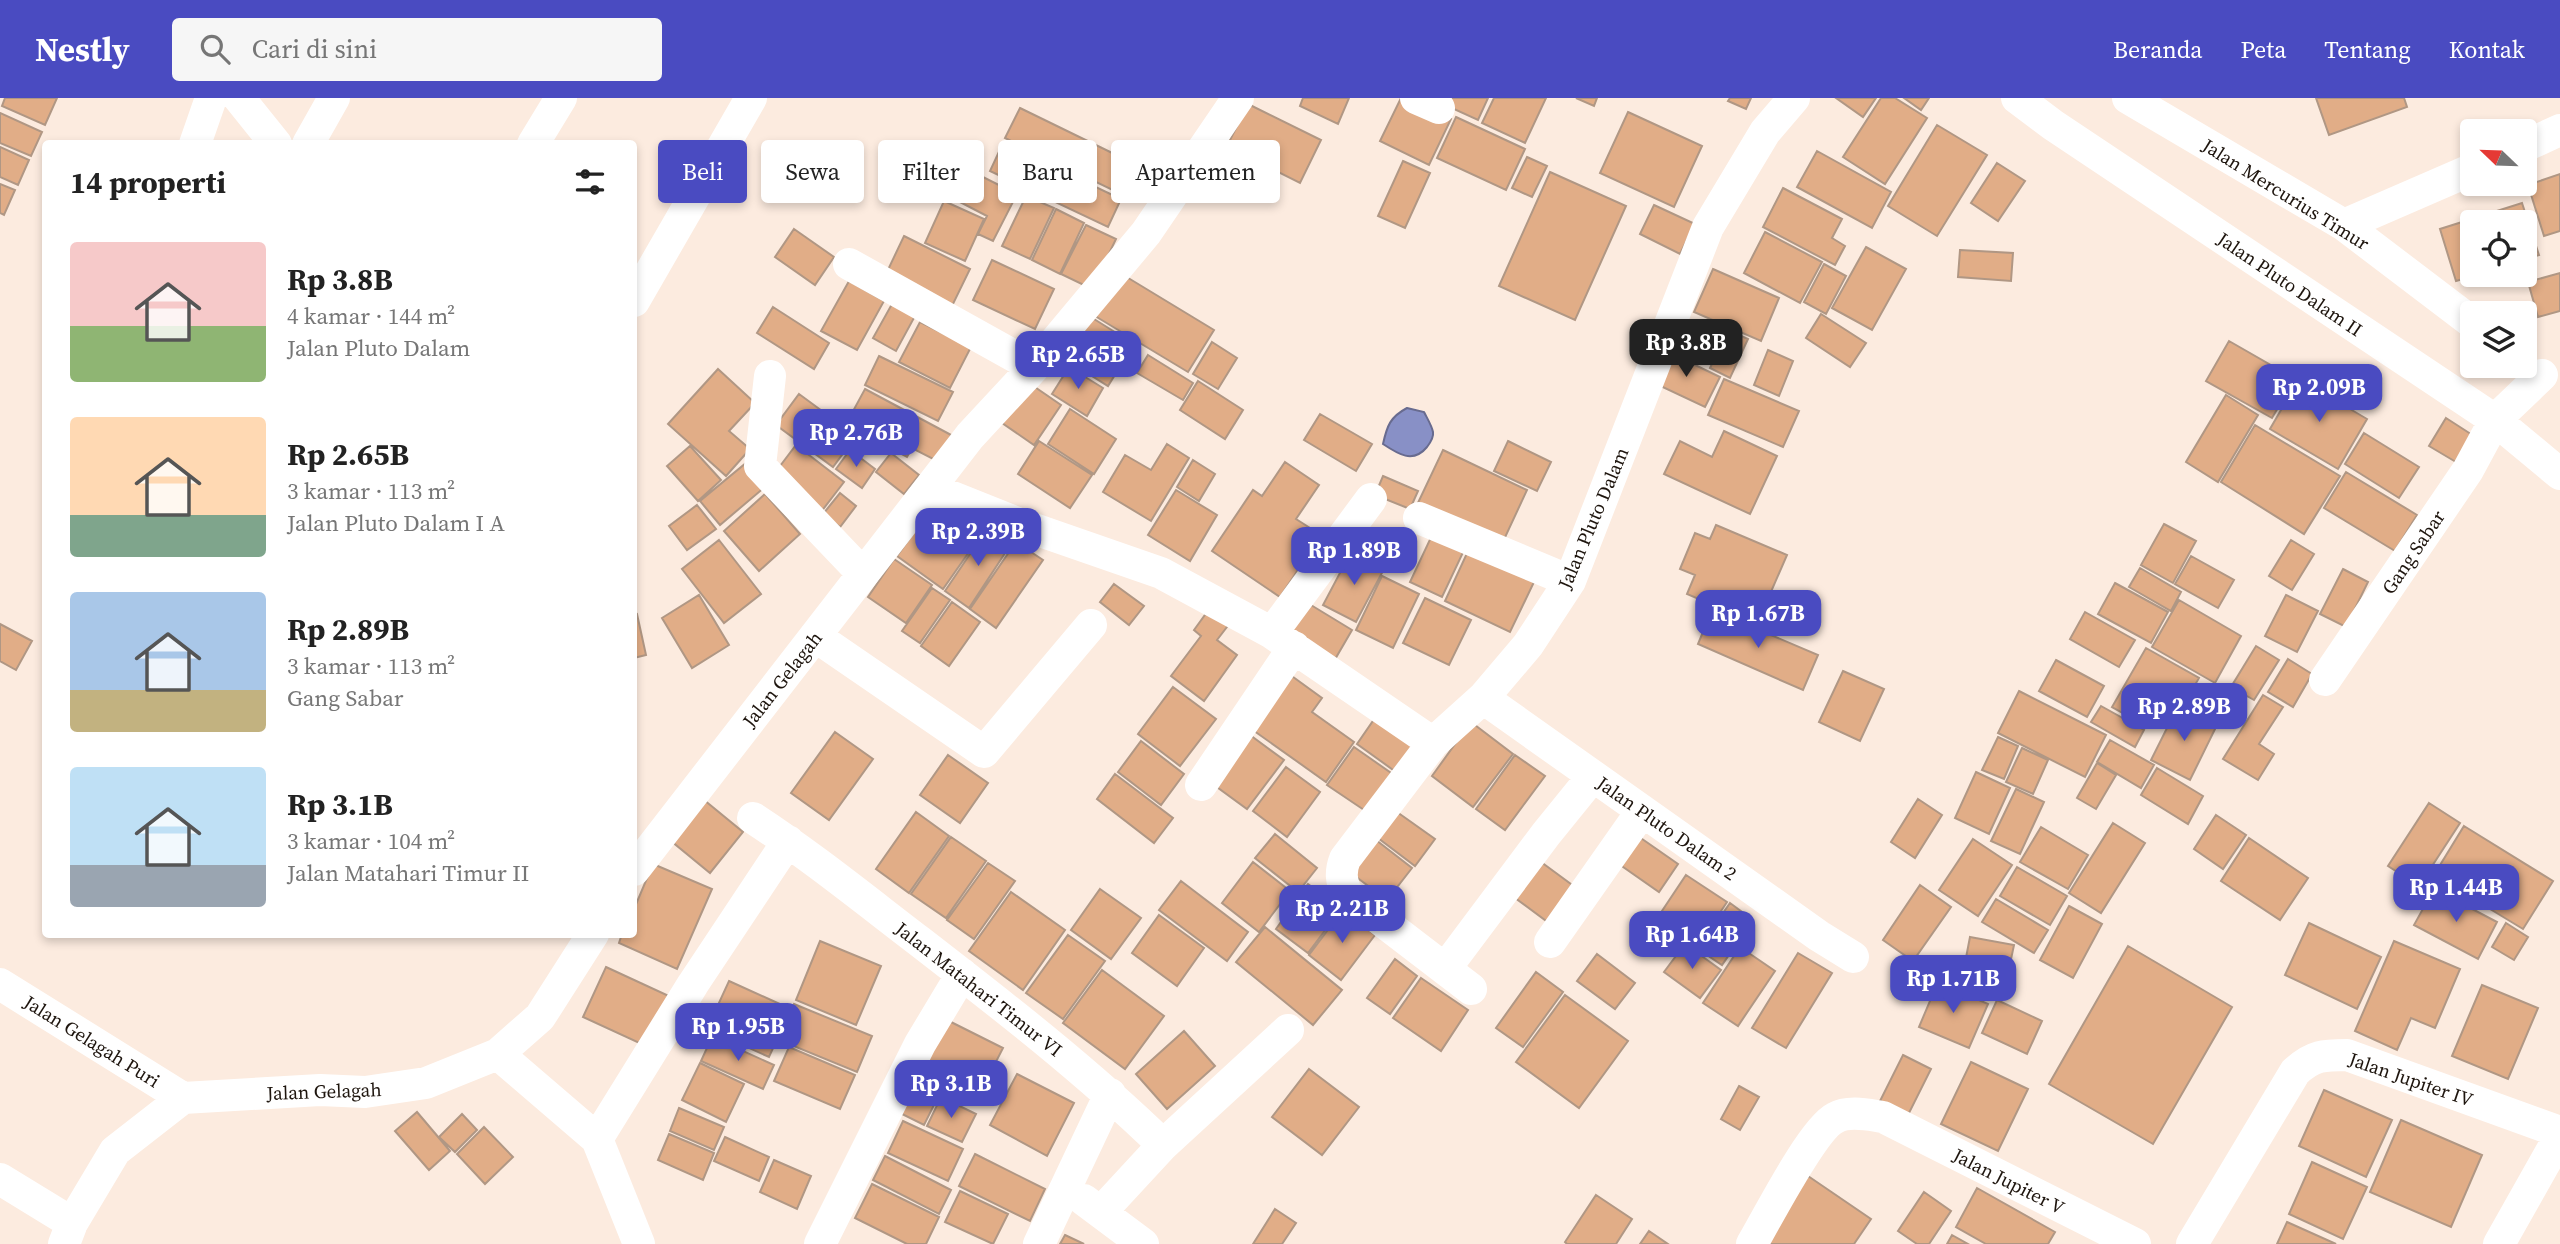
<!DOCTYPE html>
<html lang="id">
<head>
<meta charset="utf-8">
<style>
  :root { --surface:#fff; --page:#f6f6f6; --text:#222; --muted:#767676; --accent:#4a4bc1 }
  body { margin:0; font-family:"Source Serif 4",serif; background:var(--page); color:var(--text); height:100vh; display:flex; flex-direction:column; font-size:26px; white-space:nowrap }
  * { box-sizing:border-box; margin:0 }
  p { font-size:23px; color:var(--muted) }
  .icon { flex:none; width:38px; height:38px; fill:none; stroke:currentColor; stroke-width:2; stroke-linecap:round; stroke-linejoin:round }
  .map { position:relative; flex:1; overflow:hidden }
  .sheet { position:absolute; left:42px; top:42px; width:595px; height:798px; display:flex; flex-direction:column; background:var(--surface); border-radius:7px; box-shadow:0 4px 10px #0003 }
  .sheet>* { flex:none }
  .top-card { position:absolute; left:658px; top:42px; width:665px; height:63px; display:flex; gap:14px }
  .needle { width:46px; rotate:293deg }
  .buttons { position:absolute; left:2460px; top:21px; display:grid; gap:14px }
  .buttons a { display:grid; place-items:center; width:77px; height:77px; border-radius:7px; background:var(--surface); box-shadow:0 4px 10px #0003; font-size:35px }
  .price { position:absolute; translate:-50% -60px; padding:0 16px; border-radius:14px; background:var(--accent); color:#fff; font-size:23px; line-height:46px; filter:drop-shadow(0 2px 4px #0008) }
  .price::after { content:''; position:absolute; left:50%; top:42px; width:21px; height:16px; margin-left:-10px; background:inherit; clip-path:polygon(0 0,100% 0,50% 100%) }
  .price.current { background:#222; color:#fff }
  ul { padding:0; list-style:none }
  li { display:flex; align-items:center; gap:21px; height:175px; padding:0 28px }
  li span { display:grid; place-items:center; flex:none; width:196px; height:140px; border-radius:7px; color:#555 }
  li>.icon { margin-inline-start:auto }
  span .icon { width:84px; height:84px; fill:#fffc; stroke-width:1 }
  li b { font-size:30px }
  h2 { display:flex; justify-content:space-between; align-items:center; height:84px; padding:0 28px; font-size:30px }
  .tag { padding:0 24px; border-radius:7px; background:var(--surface); box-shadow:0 4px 10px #0003; font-size:24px; line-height:63px }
  .tag.current { background:var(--accent); color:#fff }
  header { display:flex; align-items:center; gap:42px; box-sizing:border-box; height:98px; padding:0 35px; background:var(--accent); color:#fff }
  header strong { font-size:33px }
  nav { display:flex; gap:38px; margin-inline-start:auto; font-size:24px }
  .search { width:490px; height:63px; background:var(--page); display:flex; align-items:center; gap:18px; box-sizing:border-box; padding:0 24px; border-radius:7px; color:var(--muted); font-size:26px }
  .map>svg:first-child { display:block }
  .water { fill:#8890c6; stroke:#686b8f; stroke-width:2 }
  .building { fill:#e1ad87; stroke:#b09784; stroke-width:2 }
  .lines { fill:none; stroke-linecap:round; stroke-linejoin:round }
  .minor { stroke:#fff; stroke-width:32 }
  .labels { text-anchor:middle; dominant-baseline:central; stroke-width:5; stroke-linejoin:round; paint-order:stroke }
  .street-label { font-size:19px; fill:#1e150e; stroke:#fff }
</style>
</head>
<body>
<header>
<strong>Nestly</strong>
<div class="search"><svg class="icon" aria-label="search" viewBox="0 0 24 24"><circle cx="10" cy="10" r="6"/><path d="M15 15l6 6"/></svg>Cari di sini</div>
<nav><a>Beranda</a><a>Peta</a><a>Tentang</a><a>Kontak</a></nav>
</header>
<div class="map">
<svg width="2560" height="1146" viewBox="0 0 2560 1146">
  <rect width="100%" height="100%" fill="#fcebdf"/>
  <path class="water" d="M1407 310 1424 314C1427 320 1432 328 1433 334 1434 340 1430 345 1427 349 1413 366 1398 356 1383 346 1387 328 1390 319 1407 310Z"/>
  <path class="building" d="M5 0H57L45 27 2 8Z
    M1303 0H1349L1338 26 1300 8Z
    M1401 0H1406L1451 21 1429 67 1380 43Z
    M1430 0H1488L1478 22Z
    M1494 0H1546L1525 45 1482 25Z
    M1576 0H1597L1594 8Z
    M1730 0H1751L1746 11 1728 3Z
    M1836 0H1876L1863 19Z
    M1881 0H1895L1927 20 1885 86 1843 59Z
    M1904 0H1929L1921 12Z
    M2316 0H2404L2407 9 2329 37Z
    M1248 6 1321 42 1300 85 1227 48Z
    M1020 10 1139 68 1125 98 1005 40Z
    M1628 14 1702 48 1674 109 1600 75Z
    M0 15 42 34 31 58 0 45Z
    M1456 19 1525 51 1506 92 1437 60Z
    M1937 27 1987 57 1937 138 1888 108Z
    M1003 45 1121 101 1108 129 990 73Z
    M0 49 29 62 18 87 0 79Z
    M1817 53 1891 94 1872 130 1797 89Z
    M1527 59 1547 68 1532 99 1512 90Z
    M1403 63 1430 75 1405 130 1378 118Z
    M1997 65 2025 83 1998 123 1971 105Z
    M973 74 1017 96 993 143 978 136 987 118 958 103Z
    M1550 74 1626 108 1575 222 1499 188Z
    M2560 76V133L2544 138 2528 87Z
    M0 86 15 92 4 117 0 115Z
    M1783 90 1842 121 1832 140 1845 148 1835 167 1763 129Z
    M1026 98 1054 110 1030 161 1002 148Z
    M944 103 984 121 965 163 925 145Z
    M2522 105 2539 157 2525 161V124H2473V177H2477L2456 183 2440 131Z
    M1654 107 1695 126 1680 156 1640 136Z
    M1056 111 1084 125 1060 176 1032 162Z
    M1086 127 1116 141 1092 191 1061 176Z
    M794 131 834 159 815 187 775 159Z
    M1765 134 1822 164 1800 205 1744 175Z
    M904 138 970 171 952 208 886 176Z
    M1866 149 1906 171 1872 232 1832 210Z
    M1960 152 2013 155 2011 183 1958 179Z
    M992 162 1054 191 1035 231 973 202Z
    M1824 166 1846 178 1826 216 1804 204Z
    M1713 171 1779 200 1761 243 1694 214Z
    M1120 175 1214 232 1188 274 1095 218Z
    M2560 175V213L2538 219 2528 184Z
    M849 183 884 203 857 252 821 233Z
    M892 206 915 218 896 253 873 240Z
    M773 209 829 245 814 271 757 235Z
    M1086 216 1134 246 1108 288 1060 258Z
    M1821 216 1866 245 1850 269 1806 240Z
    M920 224 971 249 950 290 899 264Z
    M1728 232 1748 241 1730 280 1710 270Z
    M2229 243 2295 281 2272 320 2206 283Z
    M1212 244 1237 260 1218 291 1193 276Z
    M1768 252 1793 263 1779 298 1754 287Z
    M1666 253 1720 279 1705 309 1652 284Z
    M1148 257 1193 285 1183 302 1137 275Z
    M879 258 953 294 938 323 865 287Z
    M1069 269 1103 290 1087 318 1052 296Z
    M718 271 755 305 729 333 750 351 726 378 668 326Z
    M1724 281 1799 313 1783 349 1708 317Z
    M2299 281 2367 321 2338 371 2270 331Z
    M1198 283 1243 312 1225 341 1180 312Z
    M1029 285 1061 307 1034 347 1002 325Z
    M865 291 953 338 939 364 912 350 907 359 846 326Z
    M799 296 856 338 833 369 776 327Z
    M2226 297 2258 317 2218 384 2186 364Z
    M1070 311 1116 341 1094 376 1048 346Z
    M1320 316 1372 346 1356 373 1304 342Z
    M2446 320 2477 340 2461 367 2429 348Z
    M2255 327 2340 378 2304 436 2221 384Z
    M1724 333 1777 358 1750 416 1664 376 1680 343 1712 359Z
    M2364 335 2419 369 2399 400 2345 366Z
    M1039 343 1092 377 1070 410 1018 376Z
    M1508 343 1551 364 1537 393 1494 373Z
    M1167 346 1189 360 1151 423 1103 394 1125 357 1151 372Z
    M796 347 844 384 821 414 774 376Z
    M690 348 721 382 698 403 667 368Z
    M850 352 875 371 862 390 836 371Z
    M1443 352 1527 392 1501 448 1416 409Z
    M891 355 919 377 904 396 876 374Z
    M1193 362 1215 376 1199 403 1177 389Z
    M1285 364 1319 387 1296 421 1321 437 1280 499 1212 453 1253 392 1262 398Z
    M746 365 766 388 720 427 700 403Z
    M2346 374 2417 417 2395 453 2324 410Z
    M1383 378 1418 393 1410 411 1375 397Z
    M1176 392 1217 417 1190 463 1148 437Z
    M840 395 856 408 840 429 823 416Z
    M765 396 800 436 759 473 724 433Z
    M697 407 716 431 687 452 669 428Z
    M923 422 969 454 943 491 897 458Z
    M2164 426 2196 443 2173 485 2141 467Z
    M1716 427 1787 457 1757 526 1687 496 1695 477 1680 471 1695 435 1710 441Z
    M987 431 1011 446 969 510 945 493Z
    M1434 433 1466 448 1442 499 1410 484Z
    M719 442 761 496 724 525 682 471Z
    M2291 442 2314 456 2292 492 2269 478Z
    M1016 444 1043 462 996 530 970 511Z
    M1468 453 1534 484 1510 534 1445 503Z
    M1351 454 1384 471 1356 524 1323 507Z
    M2191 458 2234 482 2218 510 2175 486Z
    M894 461 932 487 906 525 868 499Z
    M2140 470 2181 494 2171 513 2129 489Z
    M2343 471 2368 484 2346 529 2320 516Z
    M1382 478 1419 496 1393 550 1356 532Z
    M2115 485 2168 514 2151 545 2098 516Z
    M1114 486 1144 508 1129 527 1100 504Z
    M932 490 950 502 920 545 902 533Z
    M699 497 729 547 692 570 662 520Z
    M2286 497 2318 513 2297 554 2265 538Z
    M1425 500 1471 522 1449 567 1403 545Z
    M2179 502 2241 538 2215 585 2152 549Z
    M952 504 980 524 949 568 921 548Z
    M1306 504 1352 532 1334 563 1288 534Z
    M1210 510 1230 525 1217 542 1237 557 1204 603 1171 578 1201 538 1194 532Z
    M1712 512 1818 557 1803 592 1698 546Z
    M2085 514 2135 542 2119 569 2070 541Z
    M637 516 646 557 634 560V517Z
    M0 526 32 543 16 572 0 563Z
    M2256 548 2279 562 2254 602 2231 589Z
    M2146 550 2199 580 2183 608 2163 597 2146 628 2112 609Z
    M2288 561 2312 576 2293 609 2268 594Z
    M2056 562 2104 588 2087 619 2039 593Z
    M1843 573 1884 591 1860 643 1819 624Z
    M1289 576 1322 600 1312 614 1354 644 1326 684 1250 630Z
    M1173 589 1216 621 1180 668 1138 636Z
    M2019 593 2106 637 2085 679 1998 635Z
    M2263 597 2283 609 2259 646 2274 656 2258 682 2223 661Z
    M2101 608 2144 632 2135 649 2091 624Z
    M2178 608 2217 627 2190 682 2151 662Z
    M1375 620 1415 647 1396 674 1357 646Z
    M1471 624 1513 656 1473 709 1432 678Z
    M835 634 873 661 829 722 791 695Z
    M1246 634 1284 662 1247 711 1210 684Z
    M1998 639 2018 648 2004 681 1982 672Z
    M2110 642 2154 667 2141 690 2097 664Z
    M1141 643 1184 676 1161 707 1118 674Z
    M1354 649 1394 677 1367 714 1327 687Z
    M2022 650 2048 662 2033 696 2006 684Z
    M948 657 988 685 960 725 920 697Z
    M1515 657 1545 678 1505 732 1476 711Z
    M2097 665 2116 677 2096 711 2077 700Z
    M1286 669 1320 694 1287 739 1253 713Z
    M2157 670 2203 698 2188 726 2141 697Z
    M1976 674 2010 690 1989 736 1955 720Z
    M1115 676 1173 720 1154 745 1097 701Z
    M2016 691 2044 704 2020 756 1991 743Z
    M698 697 743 734 710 775 665 738Z
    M1918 701 1942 717 1915 760 1891 744Z
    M2429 705 2460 725 2419 788 2388 768Z
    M916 714 949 738 909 795 876 771Z
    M1397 714 1435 741 1415 768 1378 740Z
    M2216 717 2246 737 2223 771 2194 751Z
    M2113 725 2145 745 2101 815 2069 795Z
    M2464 728 2553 783 2523 831 2434 777Z
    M2041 729 2088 757 2068 791 2020 764Z
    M1275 736 1317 770 1298 794 1255 760Z
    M1635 736 1678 766 1659 794 1616 764Z
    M951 739 986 763 946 820 911 796Z
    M2249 740 2308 780 2280 822 2221 783Z
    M1973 741 2012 767 1978 818 1939 792Z
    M1376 742 1412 770 1387 802 1351 775Z
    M1537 761 1579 792 1553 828 1511 797Z
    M1253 764 1290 793 1259 834 1222 805Z
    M988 765 1015 783 974 841 947 822Z
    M653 766 712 791 677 871 619 845 622 836H634V811Z
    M2017 769 2067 798 2050 827 2000 798Z
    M1686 777 1727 804 1697 849 1656 822Z
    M1181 783 1248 834 1227 863 1159 812Z
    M1308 786 1341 811 1308 855 1276 831Z
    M1920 787 1951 809 1913 863 1883 842Z
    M1100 791 1141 820 1111 861 1071 832Z
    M2434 791 2497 824 2478 861 2414 827Z
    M1011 794 1065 832 1023 892 969 853Z
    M1996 801 2048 832 2034 855 1982 824Z
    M1730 805 1753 822 1722 867 1698 851Z
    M2069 808 2102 826 2073 880 2040 862Z
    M1343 812 1375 837 1341 882 1309 857Z
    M1159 817 1204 850 1177 888 1132 855Z
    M2309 825 2381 859 2357 911 2285 877Z
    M2506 825 2528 839 2514 862 2492 849Z
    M1265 829 1342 892 1313 927 1236 864Z
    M1068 837 1105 863 1063 921 1026 895Z
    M1970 839 2014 847 2003 899 1960 891Z
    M820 843 881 868 856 927 796 902Z
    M2394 843 2460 871 2435 930 2411 920 2397 952 2355 933Z
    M1685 846 1721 872 1700 900 1664 874Z
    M2128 848 2232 909 2153 1046 2049 986Z
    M1740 849 1775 873 1738 928 1703 905Z
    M1798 855 1832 875 1786 950 1752 930Z
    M1597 856 1635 885 1615 911 1577 883Z
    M1395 861 1417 878 1390 916 1367 900Z
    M606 869 671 899 648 949 583 919Z
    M1102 872 1164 918 1125 971 1063 925Z
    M1536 874 1563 894 1523 949 1496 930Z
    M1421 880 1468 912 1441 953 1393 920Z
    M729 883 791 911 769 959 707 931Z
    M1938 884 1988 906 1969 950 1919 929Z
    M2482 887 2538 910 2508 981 2452 958Z
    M1565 897 1628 943 1579 1010 1516 964Z
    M1997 902 2042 923 2027 956 1982 935Z
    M794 906 872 938 857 974 779 942Z
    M945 921 1003 950 977 1001 920 972Z
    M1184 933 1215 968 1167 1011 1136 976Z
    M712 939 774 967 763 991 701 963Z
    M789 949 855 977 840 1011 774 983Z
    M1903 957 1931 971 1908 1017 1880 1003Z
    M1971 964 2028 991 1998 1053 1941 1026Z
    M700 965 744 986 726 1024 682 1002Z
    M1309 971 1359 1009 1322 1057 1272 1019Z
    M1017 976 1074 1005 1047 1058 990 1027Z
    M909 985 938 999 924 1027 896 1013Z
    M1739 988 1759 999 1740 1032 1721 1021Z
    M2324 992 2392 1022 2366 1079 2299 1048Z
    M941 999 976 1016 962 1044 927 1028Z
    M679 1010 724 1029 714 1052 670 1033Z
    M417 1014 450 1053 429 1072 395 1033Z
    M462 1016 477 1032 455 1054 439 1039Z
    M2401 1022 2482 1057 2451 1129 2370 1094Z
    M903 1023 963 1051 948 1083 888 1055Z
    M484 1029 513 1059 485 1086 457 1056Z
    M669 1036 714 1055 703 1082 658 1062Z
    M725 1039 769 1059 759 1083 714 1063Z
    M975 1056 1045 1091 1030 1123 959 1088Z
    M885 1058 951 1092 939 1116 873 1082Z
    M774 1062 811 1078 797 1111 760 1094Z
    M2312 1064 2367 1089 2343 1141 2289 1116Z
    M1808 1078 1871 1121 1854 1146H1762Z
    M872 1086 939 1119 926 1146H907L855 1120Z
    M1977 1090 2055 1134 2048 1146H1986L1956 1129Z
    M960 1093 1008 1116 993 1146 945 1124Z
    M1924 1094 1951 1113 1929 1146H1917L1898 1133Z
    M1596 1097 1632 1121 1616 1146H1567L1565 1144Z
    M1275 1111 1296 1125 1282 1146H1253Z
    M2287 1124 2336 1146H2277Z
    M1649 1133 1668 1146H1640Z
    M1065 1137 1084 1146H1060Z
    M1952 1137 1968 1146H1947Z"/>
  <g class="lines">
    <path class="minor" d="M239 0 276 46
      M1416 0 1439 10
      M2017 0 2053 27 2495 322 2560 376
      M2128 0 2344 127 2473 225
      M195 46 211 0
      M308 46 334 0
      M533 46 561 0
      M2525 48 2560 32
      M2344 127 2473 71
      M849 166 1034 269
      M634 203 751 0
      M770 278 760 368 863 476
      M930 390 1020 426 1161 475 1272 535 1433 645 1483 600 1528 547 1570 483 1708 129 1765 34 1794 0
      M1419 420 1570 483
      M1272 535 1371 401
      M815 538 984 654 1091 527
      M2325 582 2468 372 2495 322 2542 277
      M1483 600 1819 838 1853 859
      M1433 645 1345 761C1340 774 1341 783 1347 796L1471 891
      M1201 687 1294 549
      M753 720C811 758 864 801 919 843 1003 908 1087 973 1163 1047
      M634 772 970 338 1034 269 1146 135 1238 0
      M1550 844 1642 713
      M1445 871 1546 736 1593 678
      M0 886 183 1000
      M498 956 597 1041 639 1146
      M597 1041 693 886 788 743
      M0 1081 72 1125
      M1084 1102 1143 1146
      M1101 1114 1163 1047 1288 932
      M64 1146 72 1125 115 1053 183 1000 320 992 365 994 426 985 498 956 540 919 593 836
      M820 1146 920 946 962 876
      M1039 1146 1110 996
      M1752 1146C1768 1119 1812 1032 1835 1020 1849 1012 1869 1017 1883 1019L2135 1146
      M2192 1146 2295 974C2313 957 2324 957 2347 957L2560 1034
      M2499 1146 2560 1038"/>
  </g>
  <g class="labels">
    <g class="street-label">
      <text transform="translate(2286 96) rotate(32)">Jalan Mercurius Timur</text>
      <text transform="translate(2290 186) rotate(34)">Jalan Pluto Dalam II</text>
      <text transform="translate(1593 420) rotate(-67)">Jalan Pluto Dalam</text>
      <text transform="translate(2413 454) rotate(-56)">Gang Sabar</text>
      <text transform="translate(782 581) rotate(-52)">Jalan Gelagah</text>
      <text transform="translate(1667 730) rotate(35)">Jalan Pluto Dalam 2</text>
      <text transform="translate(979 891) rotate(38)">Jalan Matahari Timur VI</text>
      <text transform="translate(92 943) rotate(32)">Jalan Gelagah Puri</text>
      <text transform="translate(2411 981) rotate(19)">Jalan Jupiter IV</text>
      <text transform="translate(324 993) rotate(-2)">Jalan Gelagah</text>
      <text transform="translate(2009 1083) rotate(27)">Jalan Jupiter V</text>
    </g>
  </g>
</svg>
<div class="buttons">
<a><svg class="needle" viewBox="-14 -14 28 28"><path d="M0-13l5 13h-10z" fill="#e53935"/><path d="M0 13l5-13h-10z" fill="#767676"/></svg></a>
<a><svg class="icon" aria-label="locate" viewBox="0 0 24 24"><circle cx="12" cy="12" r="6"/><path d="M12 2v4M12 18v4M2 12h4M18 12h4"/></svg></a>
<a><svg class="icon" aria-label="layers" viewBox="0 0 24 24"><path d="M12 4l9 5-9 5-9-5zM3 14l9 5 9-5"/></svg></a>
</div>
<b class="price current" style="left:1686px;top:281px">Rp 3.8B</b>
<b class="price" style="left:1078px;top:293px">Rp 2.65B</b>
<b class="price" style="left:2319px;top:326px">Rp 2.09B</b>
<b class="price" style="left:856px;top:371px">Rp 2.76B</b>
<b class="price" style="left:978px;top:470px">Rp 2.39B</b>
<b class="price" style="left:1354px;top:489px">Rp 1.89B</b>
<b class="price" style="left:1758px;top:552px">Rp 1.67B</b>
<b class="price" style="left:2184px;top:645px">Rp 2.89B</b>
<b class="price" style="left:2456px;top:826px">Rp 1.44B</b>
<b class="price" style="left:1342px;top:847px">Rp 2.21B</b>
<b class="price" style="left:1692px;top:873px">Rp 1.64B</b>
<b class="price" style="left:1953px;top:917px">Rp 1.71B</b>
<b class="price" style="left:738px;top:965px">Rp 1.95B</b>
<b class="price" style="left:951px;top:1022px">Rp 3.1B</b>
<div class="top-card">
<a class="tag current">Beli</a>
<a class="tag">Sewa</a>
<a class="tag">Filter</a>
<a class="tag">Baru</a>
<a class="tag">Apartemen</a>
</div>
<section class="sheet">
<h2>14 properti<svg class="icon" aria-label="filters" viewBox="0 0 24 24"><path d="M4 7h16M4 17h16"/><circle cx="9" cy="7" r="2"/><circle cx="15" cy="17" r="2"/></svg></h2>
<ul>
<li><span style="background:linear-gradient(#f6c9c9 60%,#8fb573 0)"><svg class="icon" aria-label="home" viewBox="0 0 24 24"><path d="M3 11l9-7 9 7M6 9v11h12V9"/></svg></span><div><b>Rp 3.8B</b><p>4 kamar · 144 m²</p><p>Jalan Pluto Dalam</p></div></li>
<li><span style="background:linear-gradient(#ffd9b3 70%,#7fa58c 0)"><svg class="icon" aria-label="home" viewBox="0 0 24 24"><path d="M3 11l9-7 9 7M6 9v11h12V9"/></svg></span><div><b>Rp 2.65B</b><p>3 kamar · 113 m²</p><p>Jalan Pluto Dalam I A</p></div></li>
<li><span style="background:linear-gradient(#a9c7e8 70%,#c2b280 0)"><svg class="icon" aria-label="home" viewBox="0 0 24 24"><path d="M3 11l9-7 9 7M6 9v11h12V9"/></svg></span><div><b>Rp 2.89B</b><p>3 kamar · 113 m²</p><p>Gang Sabar</p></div></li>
<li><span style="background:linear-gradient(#bfe0f5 70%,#9aa5b1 0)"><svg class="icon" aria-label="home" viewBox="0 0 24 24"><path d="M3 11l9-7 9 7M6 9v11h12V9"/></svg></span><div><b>Rp 3.1B</b><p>3 kamar · 104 m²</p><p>Jalan Matahari Timur II</p></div></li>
</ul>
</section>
</div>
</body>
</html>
